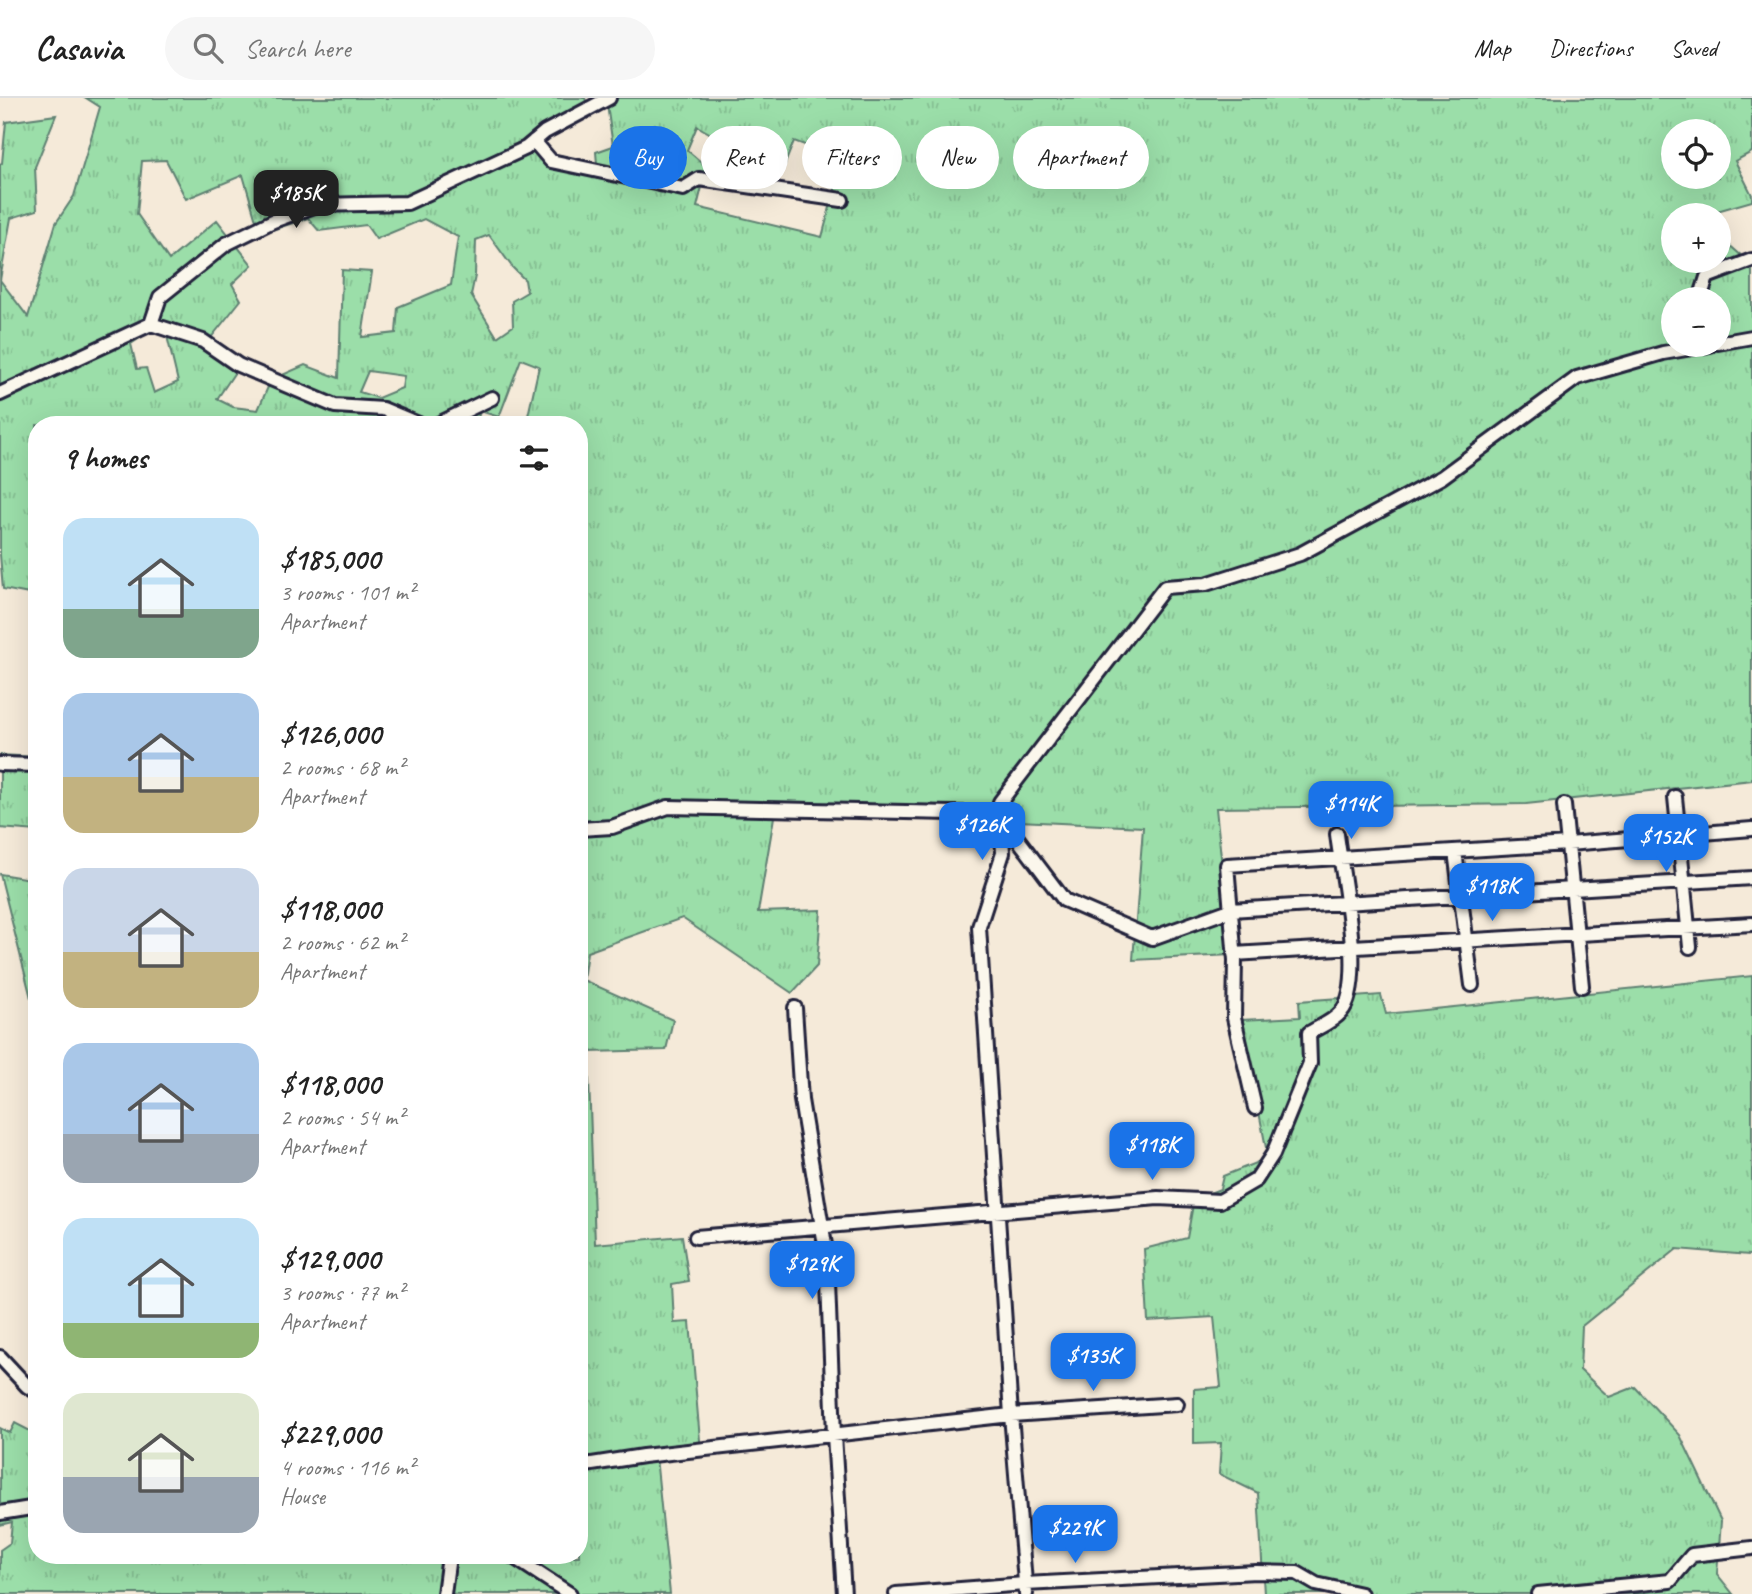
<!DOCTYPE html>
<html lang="en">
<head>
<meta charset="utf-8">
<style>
  :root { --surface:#fff; --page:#f6f6f6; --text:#222; --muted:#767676; --line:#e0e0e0; --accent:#1a73e8 }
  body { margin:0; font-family:Caveat,sans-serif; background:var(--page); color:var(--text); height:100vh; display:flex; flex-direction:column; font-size:26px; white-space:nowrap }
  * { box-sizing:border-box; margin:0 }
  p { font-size:23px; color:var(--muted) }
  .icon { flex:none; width:38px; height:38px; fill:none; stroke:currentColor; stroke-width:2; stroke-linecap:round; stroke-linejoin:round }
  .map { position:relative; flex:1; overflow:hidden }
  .panel { position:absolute; left:28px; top:318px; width:560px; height:1148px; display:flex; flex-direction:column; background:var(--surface); border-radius:28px; box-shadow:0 7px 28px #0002 }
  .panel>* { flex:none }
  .banner { position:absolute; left:609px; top:28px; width:665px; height:63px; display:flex; gap:14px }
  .buttons { position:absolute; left:1661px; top:21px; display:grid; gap:14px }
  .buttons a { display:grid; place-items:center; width:70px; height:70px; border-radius:50%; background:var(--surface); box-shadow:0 7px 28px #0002; font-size:35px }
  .price { position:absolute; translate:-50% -60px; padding:0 16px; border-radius:14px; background:var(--accent); color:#fff; font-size:23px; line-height:46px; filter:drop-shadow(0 2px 4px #0008) }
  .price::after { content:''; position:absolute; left:50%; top:42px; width:21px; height:16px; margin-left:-10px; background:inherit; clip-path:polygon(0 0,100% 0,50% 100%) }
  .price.active { background:#222; color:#fff }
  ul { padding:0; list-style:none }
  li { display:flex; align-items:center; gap:21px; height:175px; padding:0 35px }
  li span { display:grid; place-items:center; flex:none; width:196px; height:140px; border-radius:21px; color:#555 }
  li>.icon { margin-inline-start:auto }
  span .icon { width:84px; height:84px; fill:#fffc; stroke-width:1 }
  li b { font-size:30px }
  h2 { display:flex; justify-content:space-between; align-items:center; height:84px; padding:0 35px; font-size:30px }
  .tag { padding:0 24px; border-radius:32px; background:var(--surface); box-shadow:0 7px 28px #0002; font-size:24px; line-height:63px }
  .tag.active { background:var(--accent); color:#fff }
  header { display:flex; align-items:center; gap:42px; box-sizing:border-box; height:98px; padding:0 35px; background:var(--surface); border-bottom:2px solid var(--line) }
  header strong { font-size:33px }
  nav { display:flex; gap:38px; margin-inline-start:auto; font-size:24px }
  .search { width:490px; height:63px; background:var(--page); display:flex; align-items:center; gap:18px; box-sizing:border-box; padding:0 24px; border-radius:38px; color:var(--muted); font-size:26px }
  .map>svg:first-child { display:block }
  .grass { fill:url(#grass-tufts); stroke:#5e8072; stroke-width:2; fill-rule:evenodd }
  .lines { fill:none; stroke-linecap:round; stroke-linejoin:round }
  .minor-casing { stroke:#22223b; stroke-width:18 }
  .minor { stroke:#fbf7ec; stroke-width:12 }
</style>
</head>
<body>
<header>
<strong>Casavia</strong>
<div class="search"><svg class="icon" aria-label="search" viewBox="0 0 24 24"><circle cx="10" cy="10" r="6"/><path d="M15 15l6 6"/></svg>Search here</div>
<nav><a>Map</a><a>Directions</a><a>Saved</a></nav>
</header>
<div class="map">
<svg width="1752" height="1496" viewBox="0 0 1752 1496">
  <defs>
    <pattern id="grass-tufts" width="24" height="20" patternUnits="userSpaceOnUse" patternTransform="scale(1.75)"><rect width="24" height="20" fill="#9bdea9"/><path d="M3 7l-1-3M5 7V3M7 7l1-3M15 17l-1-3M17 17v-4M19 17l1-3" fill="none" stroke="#85be92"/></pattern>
  </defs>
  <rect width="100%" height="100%" fill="#f5ead9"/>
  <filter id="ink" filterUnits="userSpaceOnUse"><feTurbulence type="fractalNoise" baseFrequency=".0143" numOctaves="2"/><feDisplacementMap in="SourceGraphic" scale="14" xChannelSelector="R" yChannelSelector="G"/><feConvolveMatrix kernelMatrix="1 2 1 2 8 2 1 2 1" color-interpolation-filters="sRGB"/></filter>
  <g filter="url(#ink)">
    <path class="grass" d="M86 0H585L589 13 542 38 547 54 597 66 596 54 613 48 606 0H1752V54L1735 63 1752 97V103L1703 117H1673V163H1718L1719 138 1752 167V682L1526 706 1216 710 1231 857 1133 862 1143 729 829 714 774 719 758 814 821 812 817 868 792 895 682 820 587 854 583 882 673 922 666 952 588 954 595 1146 682 1138 689 1183 672 1186 674 1225 690 1224 701 1354 656 1359 670 1496H0V1452L10 1445 12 1424 0 1427V1330L10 1335 15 1325 34 1335 37 1332V1458H579V327H526L539 268 521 261 499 319 480 313 476 327H356L353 325 343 327H37V469L32 470 29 496 3 491 0 457V66L2 65 6 24 56 17 35 69 37 112 11 120 0 182 28 219 56 125 74 98 100 9ZM697 28 781 76 794 43 843 61 822 139 697 109 707 69 687 52ZM1673 33H1718V79H1673ZM166 62 186 101 243 77 260 136 308 120 319 133 366 127 376 141 424 121 458 139 451 187 398 209 396 235 362 239 372 174 342 172 339 280 305 267 271 282 258 312 233 309 217 301 235 274 202 251 241 202 232 186 252 167 217 122 169 162 137 116 142 63ZM489 137 513 170 525 182 527 194 512 203 513 228 497 239 471 197 475 178 476 142ZM1673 201H1718V247H1673ZM152 232 167 238 178 284 154 295 146 270 137 271 131 246ZM368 273 404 278 402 290 378 300 359 294Z
      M0 657 37 659V733L0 730Z
      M37 761V902L31 900 0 776 30 781Z
      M1752 878V1156L1749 1157 1677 1151 1582 1228 1580 1272 1609 1299 1635 1289 1680 1337 1721 1423 1717 1476 1733 1496H1264L1258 1395 1219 1376 1221 1345 1194 1346V1291L1221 1289 1214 1219 1148 1223 1144 1151 1187 1140 1194 1101 1220 1091 1223 1078 1268 1060 1241 922 1300 919 1299 903 1381 897 1386 916Z"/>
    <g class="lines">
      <g class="minor-casing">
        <path id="minor" d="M534 43 551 63 683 91 699 81 842 102
          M1700 201 1707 179 1752 162
          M151 226 203 243 238 267 335 308 383 311 421 327
          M1718 245 1752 239
          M0 296 151 226 160 199 226 146 273 123 317 107 407 105 526 50 545 34 609 0
          M436 327 492 300
          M0 666 37 667
          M1675 699 1690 849
          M1564 707 1582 888
          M579 731 612 729 668 709 999 716 1064 802 1152 840 1230 812 1752 780
          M1455 753 1472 887
          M1234 856 1752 826
          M795 910 801 1002 827 1159 834 1337 844 1496
          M1255 1010 1234 920 1235 862 1227 767 1568 746 1752 731
          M696 1139 1158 1100 1220 1103 1256 1082 1273 1056 1310 965 1309 935C1319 929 1334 923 1341 914 1367 885 1341 774 1337 736
          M0 1259 27 1288 37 1294
          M579 1368 643 1358 1011 1317 979 829 1003 755 1000 704 1165 489 1206 486 1300 456 1442 379 1577 280 1663 255 1710 247
          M0 1415 37 1409
          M512 1458 570 1496
          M444 1496 449 1458
          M896 1496 1025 1486 1256 1474 1297 1475 1316 1486 1361 1496
          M1026 1496 1011 1317 1177 1306
          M1538 1496 1670 1483 1692 1457 1752 1450"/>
      </g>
      <use href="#minor" class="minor"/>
    </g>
  </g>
</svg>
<div class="buttons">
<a><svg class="icon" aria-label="locate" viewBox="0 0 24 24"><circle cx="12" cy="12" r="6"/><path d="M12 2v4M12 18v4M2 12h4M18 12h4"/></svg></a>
<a>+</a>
<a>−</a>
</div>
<b class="price active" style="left:296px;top:132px">$185K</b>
<b class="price" style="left:1351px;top:743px">$114K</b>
<b class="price" style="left:982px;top:764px">$126K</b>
<b class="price" style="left:1666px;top:776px">$152K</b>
<b class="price" style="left:1492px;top:825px">$118K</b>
<b class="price" style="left:1152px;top:1084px">$118K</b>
<b class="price" style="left:812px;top:1203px">$129K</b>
<b class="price" style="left:1093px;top:1295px">$135K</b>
<b class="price" style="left:1075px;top:1467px">$229K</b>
<div class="banner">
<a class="tag active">Buy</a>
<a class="tag">Rent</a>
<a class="tag">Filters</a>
<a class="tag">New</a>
<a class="tag">Apartment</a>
</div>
<section class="panel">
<h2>9 homes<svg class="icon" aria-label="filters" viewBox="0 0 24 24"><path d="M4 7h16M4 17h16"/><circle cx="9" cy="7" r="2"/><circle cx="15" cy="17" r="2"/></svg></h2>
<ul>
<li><span style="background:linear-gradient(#bfe0f5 65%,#7fa58c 0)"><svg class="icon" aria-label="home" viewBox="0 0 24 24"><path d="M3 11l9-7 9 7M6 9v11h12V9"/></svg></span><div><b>$185,000</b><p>3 rooms · 101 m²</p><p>Apartment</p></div></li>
<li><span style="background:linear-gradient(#a9c7e8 60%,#c2b280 0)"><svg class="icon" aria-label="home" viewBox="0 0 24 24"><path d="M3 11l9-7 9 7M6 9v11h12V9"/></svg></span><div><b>$126,000</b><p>2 rooms · 68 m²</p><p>Apartment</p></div></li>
<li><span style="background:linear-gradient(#c9d6e8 60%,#c2b280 0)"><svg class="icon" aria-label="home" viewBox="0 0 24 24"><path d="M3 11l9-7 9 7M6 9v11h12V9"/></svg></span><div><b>$118,000</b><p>2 rooms · 62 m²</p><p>Apartment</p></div></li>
<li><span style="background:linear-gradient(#a9c7e8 65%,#9aa5b1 0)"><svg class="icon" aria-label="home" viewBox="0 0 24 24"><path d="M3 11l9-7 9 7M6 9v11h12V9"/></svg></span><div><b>$118,000</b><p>2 rooms · 54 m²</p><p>Apartment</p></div></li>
<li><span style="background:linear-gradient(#bfe0f5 75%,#8fb573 0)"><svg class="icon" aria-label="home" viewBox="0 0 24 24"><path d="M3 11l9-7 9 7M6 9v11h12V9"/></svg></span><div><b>$129,000</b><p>3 rooms · 77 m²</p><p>Apartment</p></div></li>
<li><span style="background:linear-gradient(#dfe7d0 60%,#9aa5b1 0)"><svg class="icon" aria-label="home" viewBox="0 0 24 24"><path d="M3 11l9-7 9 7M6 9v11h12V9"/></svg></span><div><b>$229,000</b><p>4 rooms · 116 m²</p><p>House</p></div></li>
</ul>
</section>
</div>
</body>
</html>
